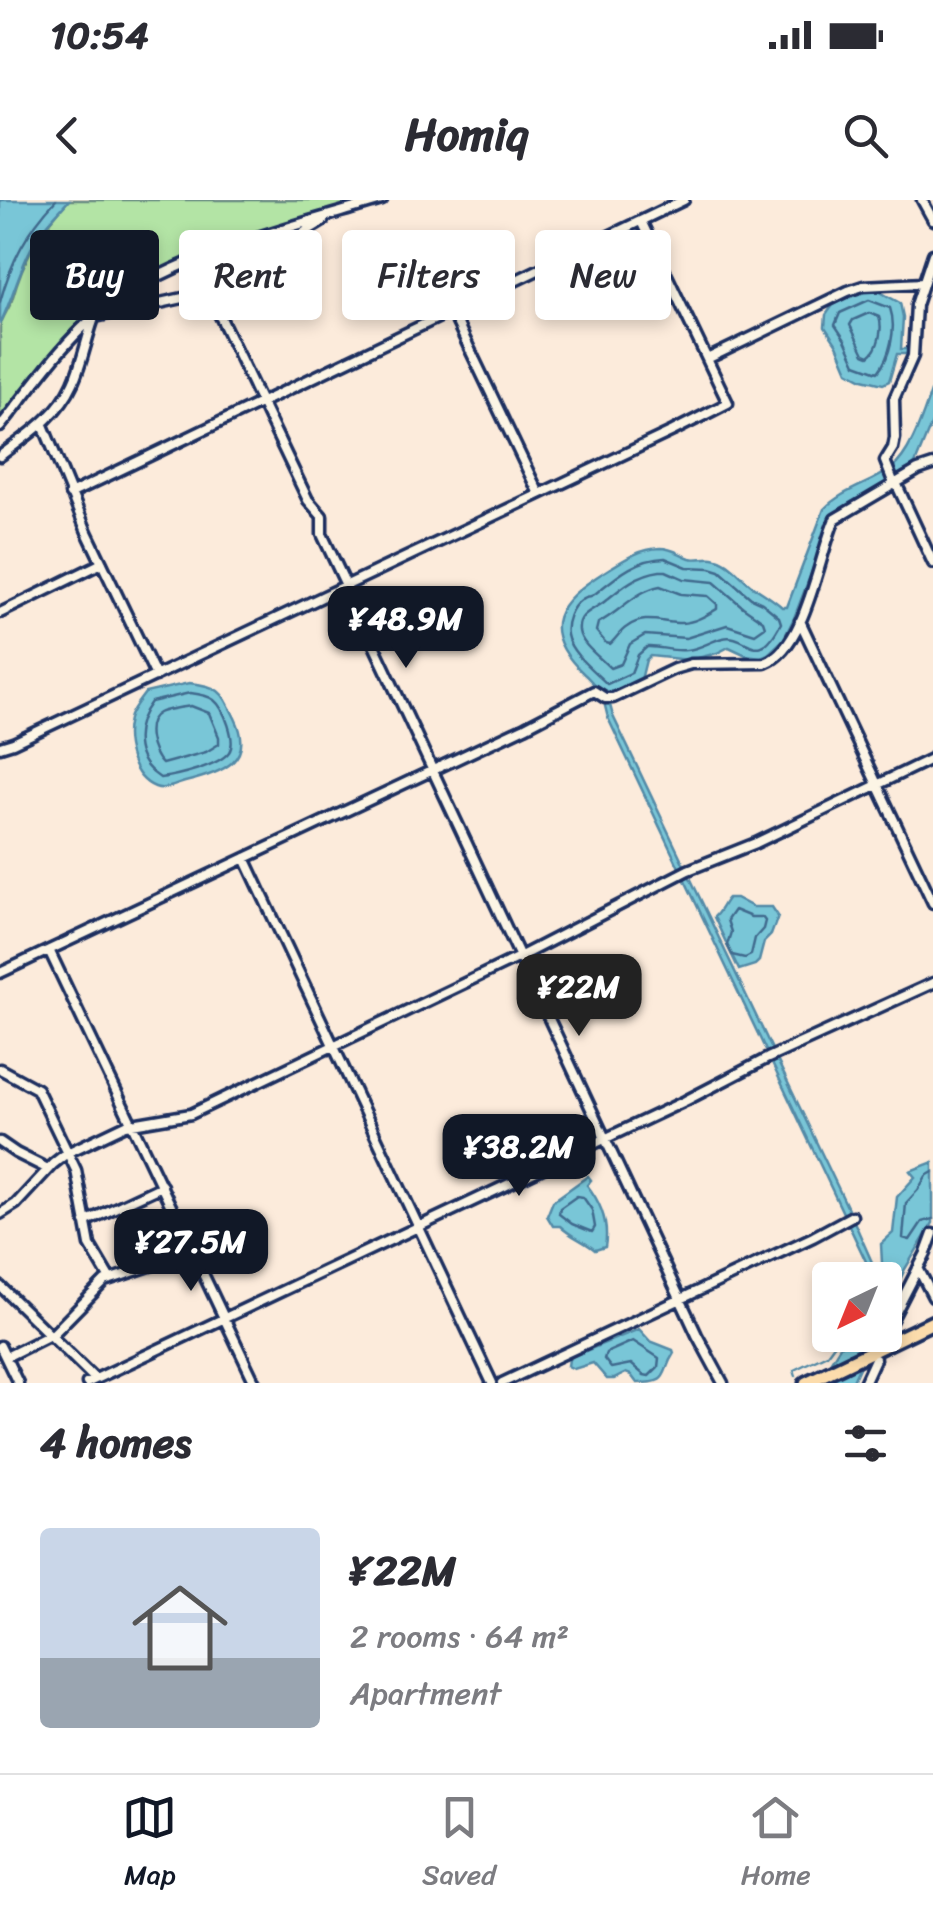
<!DOCTYPE html>
<html lang="en">
<head>
<meta charset="utf-8">
<style>
  :root { --surface:#fff; --page:#f7f7f7; --text:#2b2b33; --muted:#7c7c81; --line:#e1e1e2; --accent:#111827 }
  body { margin:0; font-family:Sriracha,sans-serif; background:var(--page); color:var(--text); height:100vh; display:flex; flex-direction:column; font-size:38px; white-space:nowrap }
  * { box-sizing:border-box; margin:0 }
  p { font-size:32px; color:var(--muted) }
  .icon { flex:none; width:55px; height:55px; fill:none; stroke:currentColor; stroke-width:2; stroke-linecap:round; stroke-linejoin:round }
  .map { position:relative; height:1183px; overflow:hidden }
  .details { display:flex; flex-direction:column; background:var(--surface); flex:1 }
  .details>* { flex:none }
  .hud { position:absolute; left:30px; top:30px; width:875px; height:90px; display:flex; gap:20px }
  .needle { width:65px; rotate:223deg }
  .controls { position:absolute; left:812px; top:1062px; display:grid; gap:20px }
  .controls a { display:grid; place-items:center; width:90px; height:90px; border-radius:10px; background:var(--surface); box-shadow:0 5px 15px #0003; font-size:50px }
  .price { position:absolute; translate:-50% -85px; padding:0 22px; border-radius:20px; background:var(--accent); color:#fff; font-size:32px; line-height:65px; filter:drop-shadow(0 2px 5px #0008) }
  .price::after { content:''; position:absolute; left:50%; top:60px; width:30px; height:22px; margin-left:-15px; background:inherit; clip-path:polygon(0 0,100% 0,50% 100%) }
  .price.on { background:#222; color:#fff }
  ul { padding:0; list-style:none }
  li { display:flex; align-items:center; gap:30px; height:250px; padding:0 40px }
  li+li { border-top:2px solid var(--line) }
  li span { display:grid; place-items:center; flex:none; width:280px; height:200px; border-radius:10px; color:#555 }
  li>.icon { margin-inline-start:auto }
  span .icon { width:120px; height:120px; fill:#fffc; stroke-width:1 }
  li b { font-size:42px }
  h2 { display:flex; justify-content:space-between; align-items:center; height:120px; padding:0 40px; font-size:42px }
  .tag { padding:0 35px; border-radius:10px; background:var(--surface); box-shadow:0 5px 15px #0003; font-size:35px; line-height:90px }
  .tag.on { background:var(--accent); color:#fff }
  .status { display:flex; justify-content:space-between; align-items:center; height:70px; padding:0 50px; background:var(--surface); direction:ltr }
  .status svg { height:28px; fill:currentColor }
  header { display:flex; justify-content:space-between; align-items:center; height:130px; padding:0 40px; background:var(--surface); font-size:45px; font-weight:700 }
  .dock { display:flex; justify-content:space-around; align-items:center; height:140px; border-top:2px solid var(--line); background:var(--surface); font-size:28px; color:var(--muted) }
  .dock a { display:grid; justify-items:center; gap:5px }
  .dock .on { color:var(--accent) }
  .map>svg:first-child { display:block }
  .green { fill:#b3e4a5; stroke:#678a82; stroke-width:2.5 }
  .water { fill:#79c6d7; stroke:#538aa7; stroke-width:2.5 }
  .lines { fill:none; stroke-linecap:round; stroke-linejoin:round }
  .shore { stroke:#416b8e; stroke-width:2.5 }
  .stream { stroke:#538aa7; stroke-width:2.5 }
  .minor-casing { stroke:#1b2f5e; stroke-width:15 }
  .highway-casing { stroke:#1b2f5e; stroke-width:19 }
  .minor { stroke:#fcf5e5; stroke-width:8 }
  .highway { stroke:#fcdcac; stroke-width:11 }
</style>
</head>
<body>
<div class="status"><b>10:54</b><svg viewBox="0 0 49 12"><path d="M0 12V9h3v3zM5 12V6h3v6zM10 12V3h3v9zM15 12V0h3v12zM26 1h20v11H26zM47 4h2v5h-2z"/></svg></div>
<header><svg class="icon" aria-label="back" viewBox="0 0 24 24"><path d="M15 5l-7 7 7 7"/></svg>Homiq<svg class="icon" aria-label="search" viewBox="0 0 24 24"><circle cx="10" cy="10" r="6"/><path d="M15 15l6 6"/></svg></header>
<div class="map">
<svg width="933" height="1183" viewBox="0 0 933 1183">
  <rect width="100%" height="100%" fill="#fcebdb"/>
  <filter id="ink" filterUnits="userSpaceOnUse"><feTurbulence type="fractalNoise" baseFrequency=".01" numOctaves="2"/><feDisplacementMap in="SourceGraphic" scale="20" xChannelSelector="R" yChannelSelector="G"/><feConvolveMatrix kernelMatrix="1 2 1 2 8 2 1 2 1" color-interpolation-filters="sRGB"/></filter>
  <g filter="url(#ink)">
    <path class="green" d="M69 0H356L336 11 209 51 106 104 0 222C0 192 0 159 0 128 1 118 9 110 12 100 24 56 39 33 69 0Z"/>
    <path class="water" d="M0 0H69C57 14 43 27 34 43 19 69 13 98 0 124Z
      M871 87 900 103 903 117 901 149H909L908 154H897L889 181 883 184 863 179 848 171 837 145 825 127 826 115 833 105Z
      M933 186V220L915 264 898 279 834 314 794 418 783 440 768 454 761 457 746 455 729 447 717 453 690 460 650 456 646 460 641 480 612 494 610 505 613 516 852 1017 875 1069 872 1074 608 518 605 506 606 495C597 489 592 481 584 474 536 428 557 402 604 372 622 361 638 349 660 348 673 348 679 354 690 358 697 360 705 357 713 358 732 361 741 380 757 389 766 395 773 399 782 407H787L824 309C842 290 870 284 891 269 912 254 924 210 933 186Z
      M189 483C221 486 222 492 235 518 256 561 222 573 185 582 176 584 165 591 155 587 132 578 123 542 129 519 131 510 139 501 145 493Z
      M728 698H736L753 707H772L778 716 771 735 764 742 759 761 755 765 739 770 714 717C721 711 724 701 728 698Z
      M933 962V1023L905 1069 885 1112V1080H874L882 1063 881 1044 893 1033 897 997 915 977 910 971Z
      M588 976 591 980 587 985C601 1003 609 1024 605 1047L595 1050C584 1041 570 1036 560 1026H553L547 1016 553 1001Z
      M639 1129 650 1141 673 1150 674 1153C660 1174 672 1183 637 1183L631 1175 626 1173 614 1179H607L593 1163 574 1169 568 1166 569 1159 573 1156Z
      M847 1135H874L852 1183H823L829 1164Z"/>
    <g class="lines">
      <path class="shore" d="M869 100 890 108C897 128 890 157 878 172L856 164 845 140 835 125 840 113Z
        M0 102C11 61 27 31 56 0
        M869 113 879 117C883 128 879 149 869 156L864 154 850 125 853 120Z
        M665 358 687 367 710 368 720 371 751 398 762 403 779 417 781 423C757 470 748 432 723 438 710 441 700 449 686 450 672 452 660 446 647 447L638 455 631 473 607 484C595 472 570 453 567 435 565 423 571 407 581 400 592 392 585 401 596 393 617 376 636 359 665 358Z
        M660 371H666L684 379 714 382 743 407 763 421 765 427 755 434 727 425 686 438 645 435 630 444 621 464 610 468C601 458 581 445 579 431 577 413 594 410 604 402 621 388 637 374 660 371Z
        M660 386 681 394 708 396 717 404V409C707 415 694 423 681 423 661 423 645 414 627 427 620 431 616 439 610 444L606 443 596 431 598 423C620 412 635 391 660 386Z
        M190 493C198 494 207 495 214 500 224 508 237 541 229 552 219 566 176 576 160 578 132 560 132 527 151 502Z
        M191 506 209 513 219 537V544L206 552 162 564C151 554 142 522 159 513 165 510 184 507 191 506Z
        M734 710 751 717H762L765 721 763 729 755 738 751 755 745 758 732 755 727 745 731 732 727 720Z
        M933 972 926 976 918 990 906 1003 903 1038 910 1040 922 1022 933 1019
        M577 996 583 997 592 1010 595 1027 592 1032 572 1024 559 1014 560 1008Z
        M633 1141 659 1158 658 1167 649 1176 644 1175 631 1164 611 1168 604 1159 606 1153Z"/>
      <path class="stream" d="M868 1080 869 1078
        M796 1176 794 1170 827 1154 841 1135"/>
      <g class="minor-casing">
        <path id="minor" d="M922 0 933 20
          M208 91 308 300 322 316V334L697 1135 723 1183
          M452 112 539 294
          M100 116 206 93 323 21
          M707 159 848 91 863 86 923 83
          M43 225 87 332 156 476
          M0 227C30 190 58 148 94 117 167 56 292 27 382 0
          M0 256C28 235 58 216 73 183 82 164 86 141 93 121
          M896 283 933 363
          M894 284 885 261 893 248 895 238 894 199 913 156 916 105 933 54
          M70 294 684 0
          M0 413 102 363
          M800 421 933 703
          M0 547 13 543 673 231 728 203 641 21
          M245 658 492 1183
          M49 750 255 1183
          M0 773 525 527 594 491 605 498H613L674 469 691 464 765 463C806 448 819 355 835 319L918 270 933 265
          M0 869 37 889 76 970 90 1045 110 1079
          M0 942 16 953 48 969
          M0 1014 16 1004 53 964 67 953 126 925 191 914 519 757 688 670 756 643 933 558
          M85 1022 162 986
          M918 1068 933 1097
          M0 1086 95 1179
          M885 1133 926 1053 933 1034
          M0 1146 18 1183
          M6 1157 54 1133 105 1081 193 1052
          M87 1183 685 901 768 858 933 783
          M502 1183 813 1037 852 1016
          M864 1183 875 1159"/>
      </g>
      <g class="highway-casing">
        <path id="highway" d="M806 1183 933 1122"/>
      </g>
      <use href="#minor" class="minor"/>
      <use href="#highway" class="highway"/>
    </g>
  </g>
</svg>
<div class="controls">
<a><svg class="needle" viewBox="-14 -14 28 28"><path d="M0-13l5 13h-10z" fill="#e53935"/><path d="M0 13l5-13h-10z" fill="#7c7c81"/></svg></a>
</div>
<b class="price" style="left:406px;top:471px">¥48.9M</b>
<b class="price on" style="left:579px;top:839px">¥22M</b>
<b class="price" style="left:519px;top:999px">¥38.2M</b>
<b class="price" style="left:191px;top:1094px">¥27.5M</b>
<div class="hud">
<a class="tag on">Buy</a>
<a class="tag">Rent</a>
<a class="tag">Filters</a>
<a class="tag">New</a>
</div>
</div>
<section class="details">
<h2>4 homes<svg class="icon" aria-label="filters" viewBox="0 0 24 24"><path d="M4 7h16M4 17h16"/><circle cx="9" cy="7" r="2"/><circle cx="15" cy="17" r="2"/></svg></h2>
<ul>
<li><span style="background:linear-gradient(#c9d6e8 65%,#9aa5b1 0)"><svg class="icon" aria-label="home" viewBox="0 0 24 24"><path d="M3 11l9-7 9 7M6 9v11h12V9"/></svg></span><div><b>¥22M</b><p>2 rooms · 64 m²</p><p>Apartment</p></div></li>
</ul>
</section>
<nav class="dock">
<a class="on"><svg class="icon" aria-label="map" viewBox="0 0 24 24"><path d="M3 6l6-2 6 2 6-2v14l-6 2-6-2-6 2zM9 4v14M15 6v14"/></svg>Map</a>
<a><svg class="icon" aria-label="saved" viewBox="0 0 24 24"><path d="M7 4h10v16l-5-4-5 4z"/></svg>Saved</a>
<a><svg class="icon" aria-label="home" viewBox="0 0 24 24"><path d="M3 11l9-7 9 7M6 9v11h12V9"/></svg>Home</a>
</nav>
</body>
</html>
